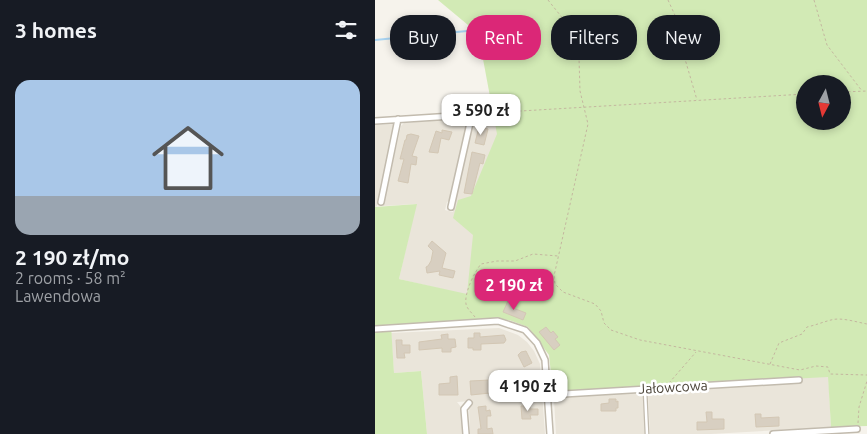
<!DOCTYPE html>
<html lang="en">
<head>
<meta charset="utf-8">
<style>
  :root { --surface:#171b24; --page:#20242c; --text:#f1f3f6; --muted:#9ea1a6; --accent:#db2777 }
  body { margin:0; font-family:Ubuntu,sans-serif; background:var(--page); color:var(--text); height:100vh; display:flex; flex-direction:column; font-size:19px; white-space:nowrap }
  * { box-sizing:border-box; margin:0 }
  p { font-size:16px; color:var(--muted) }
  .icon { flex:none; width:28px; height:28px; fill:none; stroke:currentColor; stroke-width:2; stroke-linecap:round; stroke-linejoin:round }
  .map { position:relative; flex:1; overflow:hidden }
  .details { display:flex; flex-direction:column; background:var(--surface); width:375px }
  .details>* { flex:none }
  .guide { position:absolute; left:15px; top:15px; width:401px; height:45px; display:flex; gap:10px }
  .needle { width:32px; rotate:187deg }
  .buttons { position:absolute; left:421px; top:75px; display:grid; gap:10px }
  .buttons a { display:grid; place-items:center; width:55px; height:55px; border-radius:50%; background:var(--surface); box-shadow:0 2px 8px #0003; font-size:25px }
  .price { position:absolute; translate:-50% -42px; padding:0 11px; border-radius:10px; background:#fff; color:#222; font-size:16px; line-height:32px; filter:drop-shadow(0 1px 2px #0008) }
  .price::after { content:''; position:absolute; left:50%; top:30px; width:15px; height:11px; margin-left:-8px; background:inherit; clip-path:polygon(0 0,100% 0,50% 100%) }
  .price.on { background:var(--accent); color:#fff }
  ul { padding:0; list-style:none }
  li { display:grid; align-content:center; gap:10px; height:265px; padding:0 15px }
  li span { display:grid; place-items:center; height:155px; border-radius:15px; color:#555 }
  li>.icon { margin-inline-start:auto }
  span .icon { width:90px; height:90px; fill:#fffc; stroke-width:1 }
  li b { font-size:21px }
  h2 { display:flex; justify-content:space-between; align-items:center; height:60px; padding:0 15px; font-size:21px }
  .chip { padding:0 18px; border-radius:20px; background:var(--surface); box-shadow:0 2px 8px #0003; font-size:18px; line-height:45px }
  .chip.on { background:var(--accent); color:#fff }
  main { display:flex; flex:1; min-height:0 }
  .map>svg:first-child { display:block }
  .residential { fill:#eae5da }
  .green { fill:#d2eab5; fill-rule:evenodd }
  .lines { fill:none; stroke-linecap:round; stroke-linejoin:round }
  .stream { stroke:#a9d4f2; stroke-width:2 }
  .building { fill:#d8cfc1; stroke:#d3c7b4 }
  .service-casing { stroke:#c2bbae; stroke-width:5 }
  .minor-casing { stroke:#c2bbae; stroke-width:8 }
  .path { stroke:#c4b79f; stroke-width:1; stroke-dasharray:2.5 2.5; stroke-linecap:butt }
  .service { stroke:#fff; stroke-width:2.5 }
  .minor { stroke:#fff; stroke-width:5 }
  .labels { text-anchor:middle; dominant-baseline:central; stroke-width:5; stroke-linejoin:round; paint-order:stroke }
  .street-label { font-size:14px; fill:#4b4439; stroke:#fff }
</style>
</head>
<body>
<main>
<section class="details">
<h2>3 homes<svg class="icon" aria-label="filters" viewBox="0 0 24 24"><path d="M4 7h16M4 17h16"/><circle cx="9" cy="7" r="2"/><circle cx="15" cy="17" r="2"/></svg></h2>
<ul>
<li><span style="background:linear-gradient(#a9c7e8 75%,#9aa5b1 0)"><svg class="icon" aria-label="home" viewBox="0 0 24 24"><path d="M3 11l9-7 9 7M6 9v11h12V9"/></svg></span><div><b>2 190 zł/mo</b><p>2 rooms · 58 m²</p><p>Lawendowa</p></div></li>
</ul>
</section>
<div class="map">
<svg width="492" height="434" viewBox="0 0 492 434">
  <rect width="100%" height="100%" fill="#f6f3ec"/>
  <path class="residential" d="M131 115 92 295 24 279 41 204 8 206 26 126 29 123 91 118 93 120 76 200 72 202 70 210 78 212 98 120 102 117Z
    M18 124 21 126 2 206 0 207V125Z
    M124 328 143 335 152 342 159 351 165 364 170 434H95L94 406 97 401 82 402 86 407 88 434H52L46 371 19 373 16 333Z
    M427 366 453 370 456 427 336 434H275L273 395 275 391 427 383Z
    M263 392 269 396 271 434H181L179 400 183 396Z"/>
  <path class="green" d="M63 0H492V426L456 427 453 377 180 391 177 383 174 355 153 327 134 320 114 319 16 325 19 373 46 371 52 434H0V207L42 204 24 279 92 294 98 235 78 218 83 200 96 196 122 134 105 43 93 25ZM430 84H468V121H430Z"/>
  <g class="lines">
    <path class="stream" d="M0 40 92 31"/>
  </g>
  <path class="building" d="M104 127 113 129 109 145 100 143Z
    M67 130 77 132 74 140 66 138 63 153 54 152 61 131 67 133Z
    M36 134 44 136 37 156 42 157 41 165 36 164 33 183 23 181 29 159H25L30 140H31L32 135Z
    M97 152 110 155 108 164 105 163 97 194 89 193Z
    M57 241 71 253 67 268 80 271 78 278 64 275 65 271 52 273 51 267 53 266 56 261 58 251 53 246Z
    M133 301 139 303 138 308 151 313 148 320 128 312Z
    M171 327 176 333 178 331 183 337 180 339 185 345 179 350 164 332Z
    M99 333H105V337L129 335 131 340 129 343 106 344V350H98V348H93V338H99Z
    M73 334V339H80L81 347 76 348V352H67V348L44 350V342L67 339 66 335Z
    M21 340H27V345H35V353H29L30 358H22Z
    M151 351 157 363 149 367 143 355 146 352Z
    M82 376 83 395H64V384L75 383V377Z
    M154 378H161V395H153L151 381H154Z
    M115 380V393L96 395 95 381Z
    M234 399H241V402L243 401V408H241V411H226V404L234 403Z
    M111 406V411L115 410 116 416H112V429L117 428 118 434H103V429H106L103 407Z
    M146 406H155V409H163V415H155L156 419H147Z
    M331 412H337V419H349V429L322 430V422H332Z
    M380 414H386V418L404 417V426L381 427Z"/>
  <g class="lines">
    <g class="service-casing">
      <path id="service" d="M270 391 272 434"/>
    </g>
    <g class="minor-casing">
      <path id="minor" d="M0 121 124 113
        M6 202 23 119
        M76 207 97 114
        M0 329 123 321 150 330 162 343 170 360 175 434
        M172 395 424 380
        M91 434 89 409 94 403
        M398 434 482 429"/>
    </g>
    <path class="path" d="M173 0 197 30 204 58 205 91 213 124 179 276 180 284 188 292 220 304 226 311 229 323 236 330 265 340 425 370 441 366 453 367 455 374 492 375
      M293 0 309 35 310 59 322 100
      M439 0 452 45 487 91
      M468 92 492 91
      M129 112 430 94
      M100 317C97 313 92 309 91 304 89 293 100 271 106 264L122 261H140L158 254 183 256
      M395 364 404 343 427 334 432 327C441 325 448 322 456 320 466 317 481 322 492 324
      M294 383 321 352
      M483 423 484 407 492 381"/>
    <use href="#service" class="service"/>
    <use href="#minor" class="minor"/>
  </g>
  <g class="labels">
    <g class="street-label">
      <text transform="translate(298 387) rotate(-3)">Jałowcowa</text>
    </g>
  </g>
</svg>
<div class="buttons">
<a><svg class="needle" viewBox="-14 -14 28 28"><path d="M0-13l5 13h-10z" fill="#e53935"/><path d="M0 13l5-13h-10z" fill="#9ea1a6"/></svg></a>
</div>
<b class="price" style="left:106px;top:136px">3 590 zł</b>
<b class="price on" style="left:139px;top:311px">2 190 zł</b>
<b class="price" style="left:153px;top:412px">4 190 zł</b>
<div class="guide">
<a class="chip">Buy</a>
<a class="chip on">Rent</a>
<a class="chip">Filters</a>
<a class="chip">New</a>
</div>
</div>
</main>
</body>
</html>
